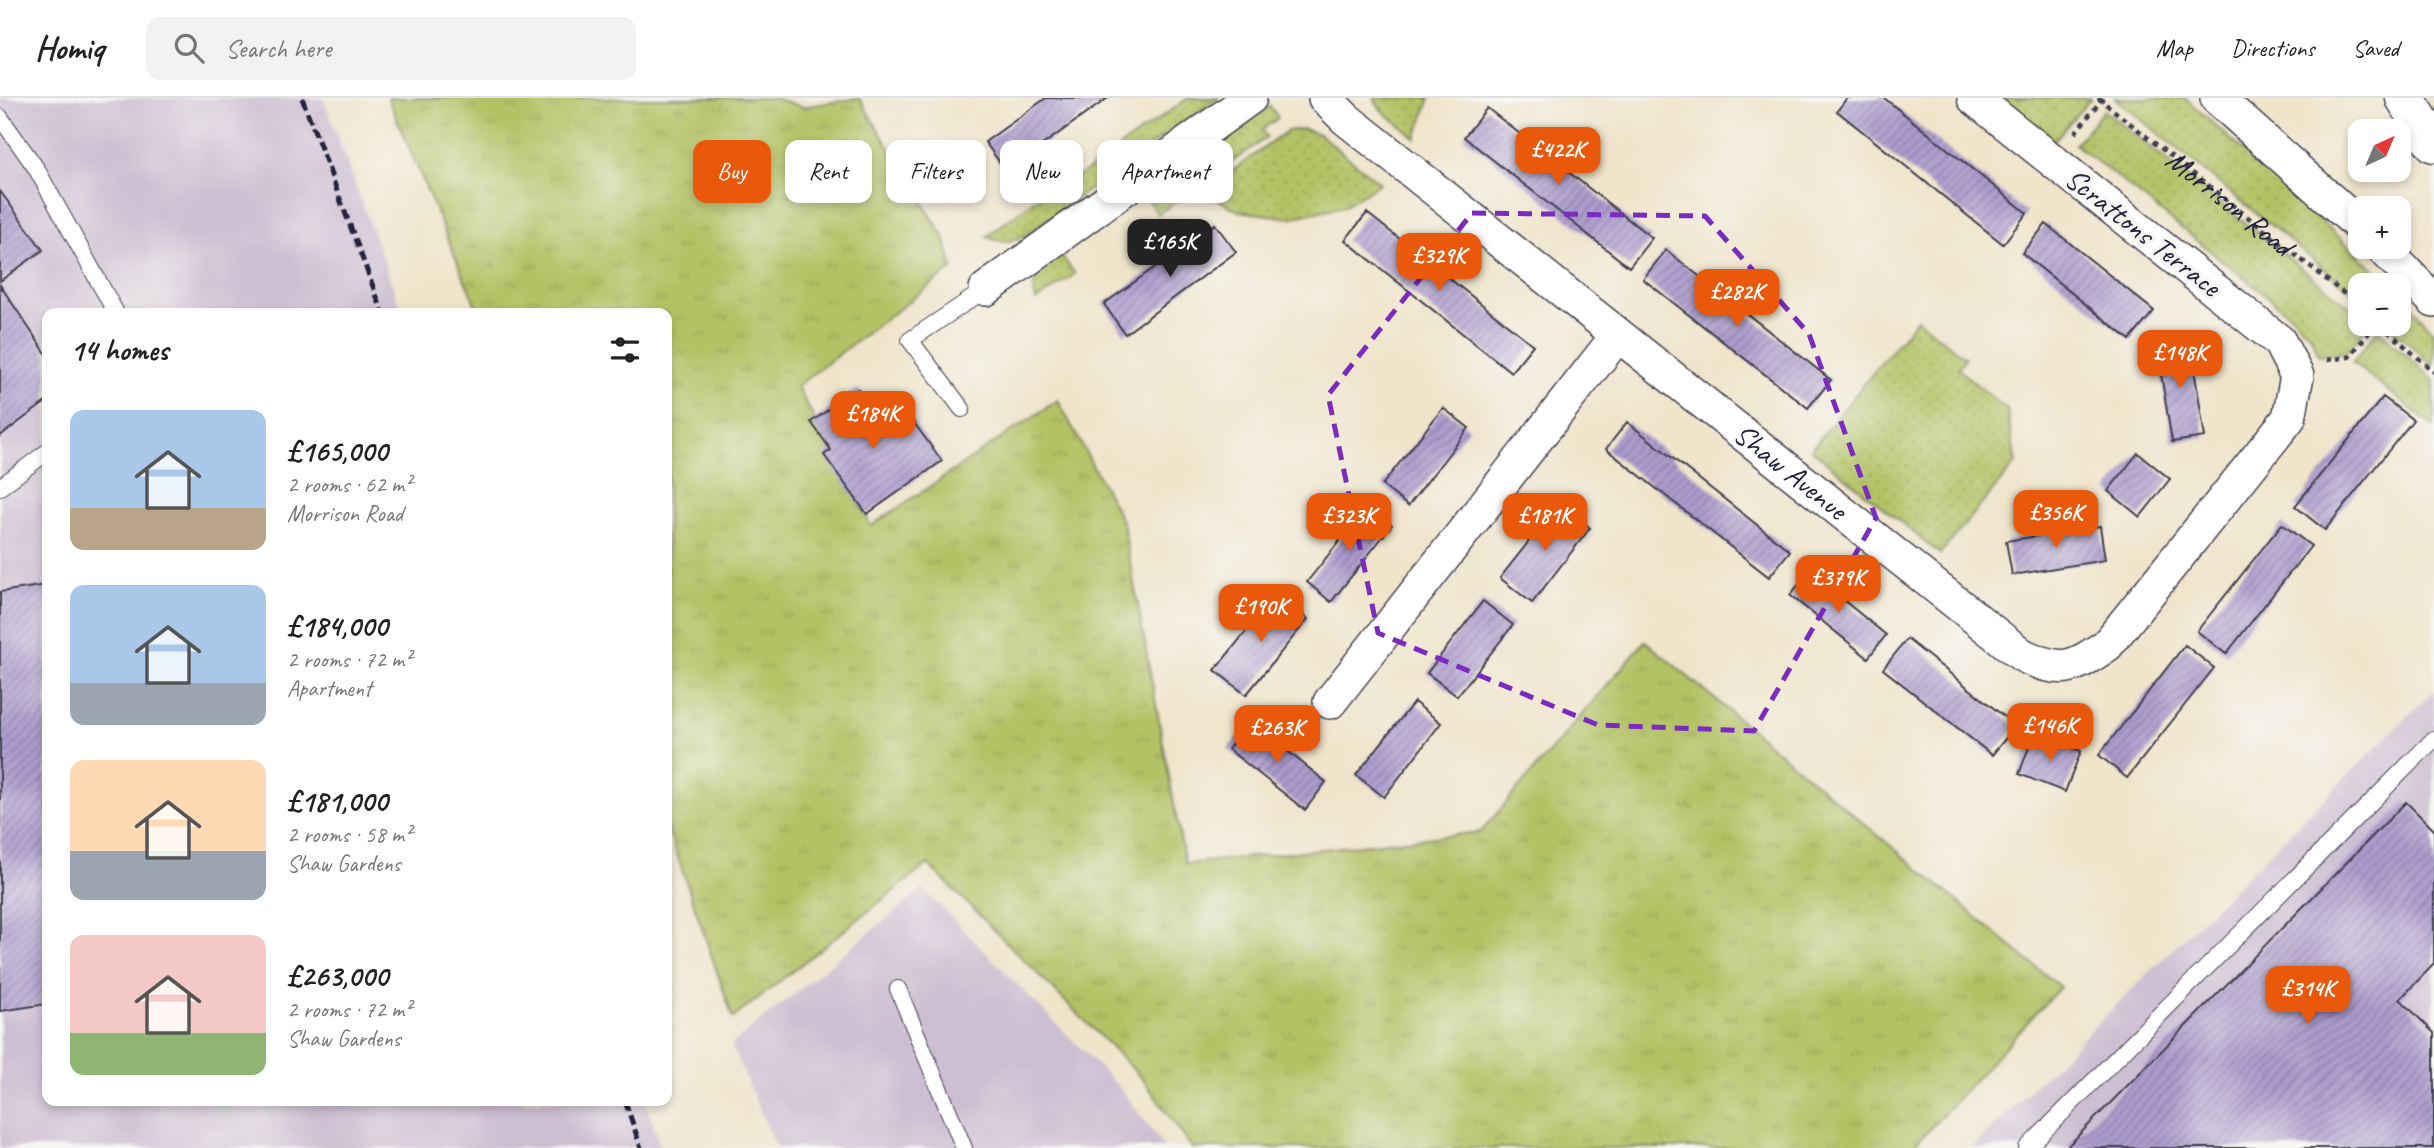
<!DOCTYPE html>
<html lang="en">
<head>
<meta charset="utf-8">
<style>
  :root { --surface:#fff; --page:#f2f2f2; --text:#222; --muted:#767676; --line:#e0e0e0; --accent:#ea580c }
  body { margin:0; font-family:Caveat,sans-serif; background:var(--page); color:var(--text); height:100vh; display:flex; flex-direction:column; font-size:26px; white-space:nowrap }
  * { box-sizing:border-box; margin:0 }
  p { font-size:23px; color:var(--muted) }
  .icon { flex:none; width:38px; height:38px; fill:none; stroke:currentColor; stroke-width:2; stroke-linecap:round; stroke-linejoin:round }
  .map { position:relative; flex:1; overflow:hidden }
  .details { position:absolute; left:42px; top:210px; width:630px; height:798px; display:flex; flex-direction:column; background:var(--surface); border-radius:14px; box-shadow:0 4px 10px #0003 }
  .details>* { flex:none }
  .top-card { position:absolute; left:693px; top:42px; width:665px; height:63px; display:flex; gap:14px }
  .needle { width:46px; rotate:44deg }
  .controls { position:absolute; left:2348px; top:21px; display:grid; gap:14px }
  .controls a { display:grid; place-items:center; width:63px; height:63px; border-radius:14px; background:var(--surface); box-shadow:0 4px 10px #0003; font-size:35px }
  .price { position:absolute; translate:-50% -60px; padding:0 16px; border-radius:14px; background:var(--accent); color:#fff; font-size:23px; line-height:46px; filter:drop-shadow(0 2px 4px #0008) }
  .price::after { content:''; position:absolute; left:50%; top:42px; width:21px; height:16px; margin-left:-10px; background:inherit; clip-path:polygon(0 0,100% 0,50% 100%) }
  .price.on { background:#222; color:#fff }
  ul { padding:0; list-style:none }
  li { display:flex; align-items:center; gap:21px; height:175px; padding:0 28px }
  li span { display:grid; place-items:center; flex:none; width:196px; height:140px; border-radius:14px; color:#555 }
  li>.icon { margin-inline-start:auto }
  span .icon { width:84px; height:84px; fill:#fffc; stroke-width:1 }
  li b { font-size:30px }
  h2 { display:flex; justify-content:space-between; align-items:center; height:84px; padding:0 28px; font-size:30px }
  .chip { padding:0 24px; border-radius:14px; background:var(--surface); box-shadow:0 4px 10px #0003; font-size:24px; line-height:63px }
  .chip.on { background:var(--accent); color:#fff }
  header { display:flex; align-items:center; gap:42px; box-sizing:border-box; height:98px; padding:0 35px; background:var(--surface); border-bottom:2px solid var(--line) }
  header strong { font-size:33px }
  nav { display:flex; gap:38px; margin-inline-start:auto; font-size:24px }
  .search { width:490px; height:63px; background:var(--page); display:flex; align-items:center; gap:18px; box-sizing:border-box; padding:0 24px; border-radius:14px; color:var(--muted); font-size:26px }
  .map>svg:first-child { display:block }
  .industrial { fill:#cdbed2 }
  .grass { fill:url(#grass-dots); stroke:#6a7250; stroke-width:2 }
  .park { fill:url(#park-tufts); stroke:#6a7250; stroke-width:2 }
  .building { fill:url(#building-hatch) }
  .lines { fill:none; stroke-linecap:round; stroke-linejoin:round }
  .service-casing { stroke:#413f50; stroke-width:18 }
  .minor-casing { stroke:#413f50; stroke-width:36 }
  .trunk-casing { stroke:#413f50; stroke-width:41 }
  .path { stroke:#413f50; stroke-width:4.5; stroke-dasharray:5 5; stroke-linecap:butt }
  .service { stroke:#fff; stroke-width:16 }
  .minor { stroke:#fff; stroke-width:33 }
  .trunk { stroke:#fff; stroke-width:38 }
  .rail { stroke:#22223b; stroke-width:5; stroke-dasharray:10 5; stroke-linecap:butt }
  .marked { fill:none; stroke:#7b2cbf; stroke-width:5; stroke-dasharray:14 9; stroke-linejoin:round }
  .labels { text-anchor:middle; dominant-baseline:central; stroke-width:7; stroke-linejoin:round; paint-order:stroke }
  .street-label { font-size:30px; fill:#22223b; stroke:#f6f6f2 }
</style>
</head>
<body>
<header>
<strong>Homiq</strong>
<div class="search"><svg class="icon" aria-label="search" viewBox="0 0 24 24"><circle cx="10" cy="10" r="6"/><path d="M15 15l6 6"/></svg>Search here</div>
<nav><a>Map</a><a>Directions</a><a>Saved</a></nav>
</header>
<div class="map">
<svg width="2434" height="1050" viewBox="0 0 2434 1050">
  <defs>
    <pattern id="grass-dots" width="8" height="8" patternUnits="userSpaceOnUse" patternTransform="scale(1.75)"><rect width="8" height="8" fill="#b3c265"/><path d="M2 2h.1M6 6h.1" fill="none" stroke="#9aa659" stroke-width="1.8" stroke-linecap="round"/></pattern>
    <pattern id="park-tufts" width="24" height="20" patternUnits="userSpaceOnUse" patternTransform="scale(1.75)"><rect width="24" height="20" fill="#b3c265"/><path d="M3 7l-1-3M5 7V3M7 7l1-3M15 17l-1-3M17 17v-4M19 17l1-3" fill="none" stroke="#9aa659"/></pattern>
    <pattern id="building-hatch" width="6" height="6" patternUnits="userSpaceOnUse" patternTransform="scale(1.75)"><rect width="6" height="6" fill="#ad9cce"/><path d="M-1 1l2-2M0 6l6-6M5 7l2-2" fill="none" stroke="#8c7fa8"/></pattern>
  </defs>
  <rect width="100%" height="100%" fill="#f6f6f2"/>
  <filter id="ink" filterUnits="userSpaceOnUse"><feTurbulence type="fractalNoise" baseFrequency=".0143" numOctaves="2"/><feDisplacementMap in="SourceGraphic" scale="14" xChannelSelector="R" yChannelSelector="G"/><feConvolveMatrix kernelMatrix="1 2 1 2 8 2 1 2 1" color-interpolation-filters="sRGB"/></filter>
  <filter id="wash" filterUnits="userSpaceOnUse"><feTurbulence type="fractalNoise" baseFrequency=".00686" numOctaves="4" result="noise"/><feDisplacementMap in="SourceGraphic" scale="28" xChannelSelector="R" yChannelSelector="G"/><feGaussianBlur stdDeviation="1.57" result="paint"/><feColorMatrix in="noise" values="0 0 0 0 0 0 0 0 0 0 0 0 0 0 0 0 0 1.4 0 .05"/><feComposite in="paint" operator="in"/></filter>
  <g filter="url(#wash)">
    <rect width="100%" height="100%" fill="#f0e4ca"/>
    <path class="industrial" d="M0 0H323L403 215H47V1003H645L661 1050H0Z
      M2434 592V1050H1972Z
      M923 791 1122 992 1165 1050H777L731 947Z"/>
    <path class="grass" d="M1188 0H1218L1124 66 1114 53Z
      M1374 0H1430L1416 40 1380 11Z
      M1996 0H2088L2090 1 2052 45Z
      M2115 0H2185L2392 187H2361V201Z
      M1270 8 1278 20 1262 32 1267 39 1158 116 1143 96Z
      M2104 12 2361 218V226H2369L2347 254 2319 257 2311 238 2290 216 2075 46Z
      M1303 31 1319 36 1380 85 1344 108 1290 120 1239 113 1203 94 1287 33Z
      M1106 59 1116 72 1021 140 1005 144 986 139 1045 94 1050 99Z
      M1060 156 1075 176 1036 203C1029 180 1041 168 1060 156Z
      M2399 195 2434 234V268L2393 232 2396 229 2392 226H2399Z
      M1917 221 1965 260 1958 271 2007 312 2016 365 1940 456 1811 351Z
      M2378 232 2434 282V329L2352 264Z"/>
    <path class="park" d="M388 0H774L802 9 859 0 944 139 953 170 797 288 871 428 1058 302 1123 425 1185 766 1481 734 1645 543 2060 889 1912 1050H1192L1142 980 928 766 733 920 667 728V215H479Z"/>
    <g id="blocks">
      <path class="building" d="M1046 0H1108L1006 73 985 44Z
        M1847 0H1884L2027 115 2003 146 1837 13Z
        M1487 10 1652 140 1629 169 1464 39Z
        M0 93 43 152 0 183Z
        M1367 115 1533 247 1511 274 1345 142Z
        M1215 126 1236 154 1125 236 1104 206Z
        M2046 126 2154 213 2130 242 2022 155Z
        M1666 152 1831 282 1808 310 1643 181Z
        M0 187 47 257V303L0 338Z
        M2189 240 2205 339 2172 344 2156 245Z
        M858 291 887 333 909 318 942 363 867 416 824 357 831 352 811 324Z
        M2383 299 2413 322 2325 432 2295 408Z
        M1443 310 1469 330 1408 408 1382 387Z
        M1627 324 1790 453 1769 479 1606 351Z
        M2138 355 2170 381 2140 419 2108 393Z
        M1559 405 1590 430 1532 505 1500 480Z
        M1368 407 1392 427 1331 504 1307 484Z
        M2282 426 2311 448 2226 556 2197 533Z
        M2100 428 2105 462 2012 477 2006 443Z
        M1809 474 1886 537 1868 560 1790 497Z
        M47 487V906L0 913V494Z
        M1276 496 1308 521 1246 597 1215 572Z
        M1483 503 1513 527 1457 598 1427 575Z
        M1907 541 2016 628 1992 657 1883 571Z
        M2185 547 2214 570 2127 680 2099 657Z
        M1414 604 1441 625 1384 699 1356 677Z
        M1250 623 1326 684 1305 712 1228 651Z
        M2034 636 2081 653 2065 694 2019 676Z
        M2406 704 2434 732V866L2400 901 2434 935V1050H2066Z"/>
    </g>
  </g>
  <g filter="url(#ink)">
    <use href="#blocks" fill-opacity="0" stroke="#413f50" stroke-width="2"/>
    <g class="lines">
      <g class="service-casing">
        <path id="service" d="M0 19 36 70 116 215
          M962 311 910 242 986 191
          M0 389 47 354
          M898 891 964 1050
          M2027 1050 2434 641"/>
      </g>
      <g class="minor-casing">
        <g id="minor">
          <path id="s2" d="M1325 0 1346 21 2022 557C2062 576 2072 571 2107 547L2289 320 2297 278 2279 243 1974 0"/>
          <path d="M2217 0 2361 129"/>
          <path d="M2382 149 2434 203"/>
          <path d="M986 191 1250 0"/>
          <path d="M1330 604 1618 237"/>
        </g>
      </g>
      <g class="trunk-casing">
        <path id="trunk" d="M2405 0 2434 45"/>
      </g>
      <g class="path">
        <path id="s1" d="M2098 0 2361 209"/>
        <path d="M2075 35 2103 0"/>
        <path d="M2380 226 2434 274"/>
        <path d="M2327 262 2349 259 2376 226"/>
      </g>
      <use href="#service" class="service"/>
      <use href="#minor" class="minor"/>
      <use href="#trunk" class="trunk"/>
      <path class="rail" d="M302 0 383 215
        M625 1003 641 1050"/>
    </g>
  </g>
  <path class="marked" d="M1472 115 1705 118 1809 236 1876 420 1754 633 1598 627 1378 535 1328 297Z"/>
  <g class="labels">
    <g class="street-label">
      <text stroke="none"><textPath href="#s1" startOffset="168">Morrison Road</textPath></text>
      <text transform="translate(2143 134) rotate(38)">Scrattons Terrace</text>
      <text stroke="none"><textPath href="#s2" startOffset="597">Shaw Avenue</textPath></text>
    </g>
  </g>
</svg>
<div class="controls">
<a><svg class="needle" viewBox="-14 -14 28 28"><path d="M0-13l5 13h-10z" fill="#e53935"/><path d="M0 13l5-13h-10z" fill="#767676"/></svg></a>
<a>+</a>
<a>−</a>
</div>
<b class="price" style="left:1558px;top:89px">£422K</b>
<b class="price on" style="left:1170px;top:181px">£165K</b>
<b class="price" style="left:1439px;top:195px">£329K</b>
<b class="price" style="left:1737px;top:231px">£282K</b>
<b class="price" style="left:2180px;top:292px">£148K</b>
<b class="price" style="left:873px;top:353px">£184K</b>
<b class="price" style="left:2056px;top:452px">£356K</b>
<b class="price" style="left:1349px;top:455px">£323K</b>
<b class="price" style="left:1545px;top:455px">£181K</b>
<b class="price" style="left:1838px;top:517px">£379K</b>
<b class="price" style="left:1261px;top:546px">£190K</b>
<b class="price" style="left:2050px;top:665px">£146K</b>
<b class="price" style="left:1277px;top:667px">£263K</b>
<b class="price" style="left:2308px;top:928px">£314K</b>
<div class="top-card">
<a class="chip on">Buy</a>
<a class="chip">Rent</a>
<a class="chip">Filters</a>
<a class="chip">New</a>
<a class="chip">Apartment</a>
</div>
<section class="details">
<h2>14 homes<svg class="icon" aria-label="filters" viewBox="0 0 24 24"><path d="M4 7h16M4 17h16"/><circle cx="9" cy="7" r="2"/><circle cx="15" cy="17" r="2"/></svg></h2>
<ul>
<li><span style="background:linear-gradient(#a9c7e8 70%,#b9a48a 0)"><svg class="icon" aria-label="home" viewBox="0 0 24 24"><path d="M3 11l9-7 9 7M6 9v11h12V9"/></svg></span><div><b>£165,000</b><p>2 rooms · 62 m²</p><p>Morrison Road</p></div></li>
<li><span style="background:linear-gradient(#a9c7e8 70%,#9aa5b1 0)"><svg class="icon" aria-label="home" viewBox="0 0 24 24"><path d="M3 11l9-7 9 7M6 9v11h12V9"/></svg></span><div><b>£184,000</b><p>2 rooms · 72 m²</p><p>Apartment</p></div></li>
<li><span style="background:linear-gradient(#ffd9b3 65%,#9aa5b1 0)"><svg class="icon" aria-label="home" viewBox="0 0 24 24"><path d="M3 11l9-7 9 7M6 9v11h12V9"/></svg></span><div><b>£181,000</b><p>2 rooms · 58 m²</p><p>Shaw Gardens</p></div></li>
<li><span style="background:linear-gradient(#f6c9c9 70%,#8fb573 0)"><svg class="icon" aria-label="home" viewBox="0 0 24 24"><path d="M3 11l9-7 9 7M6 9v11h12V9"/></svg></span><div><b>£263,000</b><p>2 rooms · 72 m²</p><p>Shaw Gardens</p></div></li>
</ul>
</section>
</div>
</body>
</html>
